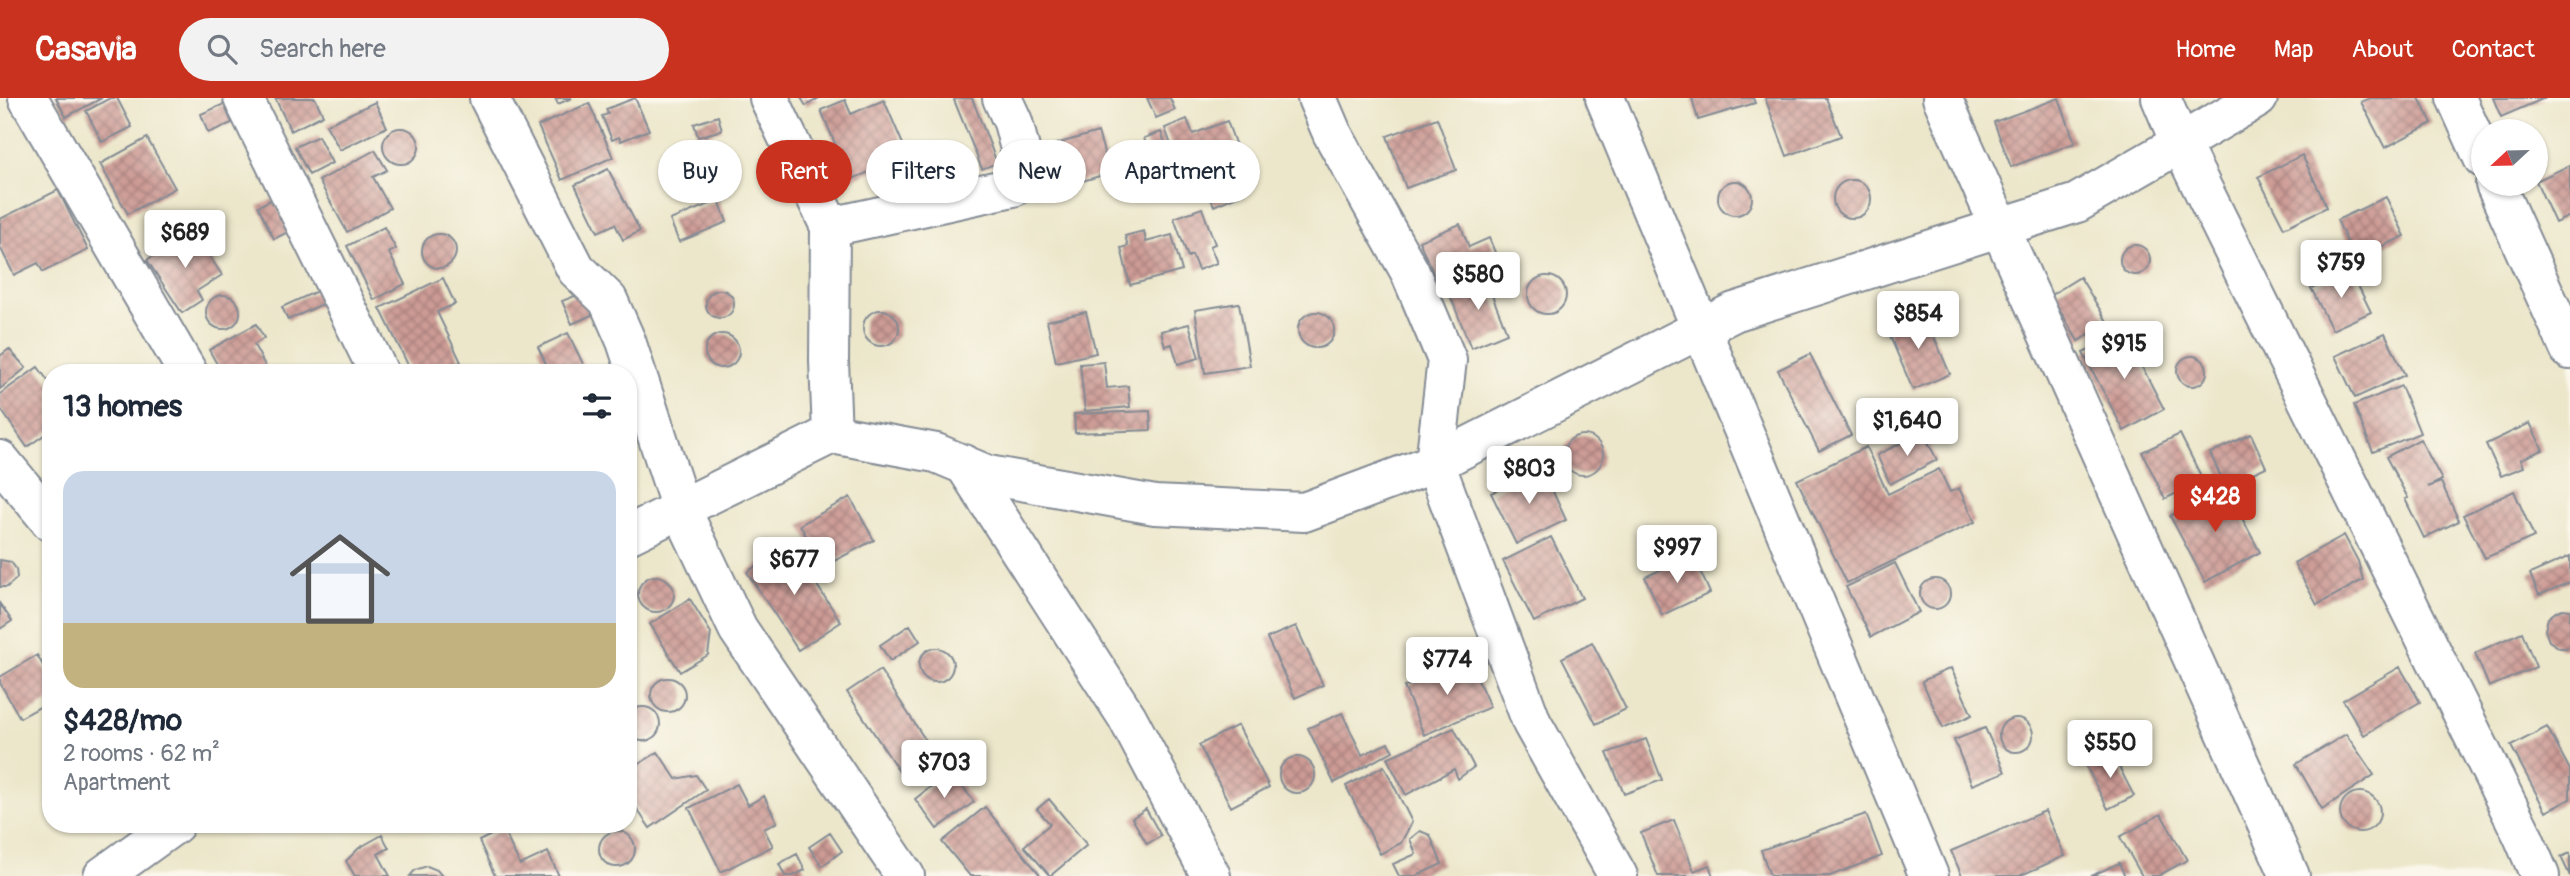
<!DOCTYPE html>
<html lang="en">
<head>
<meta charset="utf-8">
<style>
  :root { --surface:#fff; --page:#f2f2f3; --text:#1f2937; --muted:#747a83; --accent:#c8321e }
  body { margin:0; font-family:Pangolin,sans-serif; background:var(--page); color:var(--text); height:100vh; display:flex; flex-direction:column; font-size:26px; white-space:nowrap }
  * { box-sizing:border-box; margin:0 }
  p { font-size:23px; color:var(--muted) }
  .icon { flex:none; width:38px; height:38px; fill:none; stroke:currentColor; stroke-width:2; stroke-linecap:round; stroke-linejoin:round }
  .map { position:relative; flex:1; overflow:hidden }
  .sheet { position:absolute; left:42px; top:266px; width:595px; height:469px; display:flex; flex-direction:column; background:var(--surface); border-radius:28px; box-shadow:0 2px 5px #0004 }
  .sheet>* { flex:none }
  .guide { position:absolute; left:658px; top:42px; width:665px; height:63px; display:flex; gap:14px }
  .needle { width:46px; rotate:248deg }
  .buttons { position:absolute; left:2471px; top:21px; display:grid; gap:14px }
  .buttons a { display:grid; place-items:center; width:77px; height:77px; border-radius:50%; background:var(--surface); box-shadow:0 2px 5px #0004; font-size:35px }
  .price { position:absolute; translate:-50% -60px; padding:0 16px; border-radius:7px; background:#fff; color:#222; font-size:23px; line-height:46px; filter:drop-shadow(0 2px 4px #0008) }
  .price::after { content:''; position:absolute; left:50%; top:42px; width:21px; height:16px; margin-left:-10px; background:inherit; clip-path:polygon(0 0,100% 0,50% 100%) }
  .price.on { background:var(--accent); color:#fff }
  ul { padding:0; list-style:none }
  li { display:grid; align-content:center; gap:14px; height:371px; padding:0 21px }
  li span { display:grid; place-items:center; height:217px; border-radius:21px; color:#555 }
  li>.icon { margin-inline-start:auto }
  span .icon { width:126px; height:126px; fill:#fffc; stroke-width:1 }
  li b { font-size:30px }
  h2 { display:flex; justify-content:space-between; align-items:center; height:84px; padding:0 21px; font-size:30px }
  .chip { padding:0 24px; border-radius:32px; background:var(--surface); box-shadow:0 2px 5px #0004; font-size:24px; line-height:63px }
  .chip.on { background:var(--accent); color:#fff }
  header { display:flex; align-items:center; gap:42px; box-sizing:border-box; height:98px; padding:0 35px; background:var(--accent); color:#fff }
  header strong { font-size:33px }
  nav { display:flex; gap:38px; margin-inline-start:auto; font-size:24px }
  .search { width:490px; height:63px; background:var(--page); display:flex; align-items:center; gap:18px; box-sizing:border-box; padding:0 24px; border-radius:38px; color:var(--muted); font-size:26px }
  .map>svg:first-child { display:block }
  .building { fill:url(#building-cross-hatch) }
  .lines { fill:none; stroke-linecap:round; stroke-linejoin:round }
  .minor-casing { stroke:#848b94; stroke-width:42 }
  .minor { stroke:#fff; stroke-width:38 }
</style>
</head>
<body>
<header>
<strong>Casavia</strong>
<div class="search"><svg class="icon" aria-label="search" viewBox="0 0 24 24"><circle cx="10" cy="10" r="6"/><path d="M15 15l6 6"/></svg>Search here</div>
<nav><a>Home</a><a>Map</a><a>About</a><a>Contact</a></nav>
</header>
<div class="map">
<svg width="2570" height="778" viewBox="0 0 2570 778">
  <defs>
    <pattern id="building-cross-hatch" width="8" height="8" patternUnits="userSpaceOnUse" patternTransform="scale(1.75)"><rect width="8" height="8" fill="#cd9b95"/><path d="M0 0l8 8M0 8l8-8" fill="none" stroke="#a67f7d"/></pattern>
  </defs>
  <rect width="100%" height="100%" fill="#fbf7ec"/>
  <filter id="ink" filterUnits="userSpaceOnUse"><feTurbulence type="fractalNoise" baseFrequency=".0143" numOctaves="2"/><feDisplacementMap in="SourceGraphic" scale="14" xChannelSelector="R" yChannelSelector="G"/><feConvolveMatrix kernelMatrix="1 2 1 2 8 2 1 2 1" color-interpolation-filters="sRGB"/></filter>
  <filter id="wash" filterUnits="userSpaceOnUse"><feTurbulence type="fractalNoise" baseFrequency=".00686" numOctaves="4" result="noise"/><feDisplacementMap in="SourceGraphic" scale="28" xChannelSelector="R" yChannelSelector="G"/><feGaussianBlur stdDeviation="1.57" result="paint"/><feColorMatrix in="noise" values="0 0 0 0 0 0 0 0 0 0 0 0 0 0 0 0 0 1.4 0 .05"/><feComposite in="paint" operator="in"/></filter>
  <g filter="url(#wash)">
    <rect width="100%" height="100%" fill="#ece7cb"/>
    <g id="blocks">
      <path class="building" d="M56 0H102L66 19Z
        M110 0H117L132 29 102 44 86 13Z
        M275 0H315L323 17 291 33Z
        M555 0H572L558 6Z
        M635 0 649 32 621 43 619 39 612 42 602 18 608 16 606 11Z
        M801 0H819L806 8Z
        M959 0H972L997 65 982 71 954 2Z
        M1147 0H1170L1175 12 1156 20Z
        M1692 0H1753L1755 5 1698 22Z
        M1765 0H1826L1841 38 1787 58Z
        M2059 0 2075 45 2011 69 1994 24Z
        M2370 0H2419L2432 25 2385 50 2361 4Z
        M2493 0H2545L2501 19Z
        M845 2 851 16 884 2 908 58 850 82 821 12Z
        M375 4 387 29 340 52 326 27Z
        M589 5 613 59 562 82 538 28Z
        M224 6 232 25 208 35 201 16Z
        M718 18 722 32 698 39 694 26Z
        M1437 20 1456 72 1406 90 1387 38Z
        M1187 21 1193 36 1227 23 1245 73 1188 94 1165 30Z
        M383 48a18 18 0 1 1 36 0a18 18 0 1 1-36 0Z
        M1098 34 1110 75 1065 88 1053 47Z
        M1161 34 1183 93 1165 100 1156 76 1145 80 1138 64 1151 60 1144 40Z
        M318 38 332 65 309 77 295 49Z
        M147 40 175 90 128 116 100 66Z
        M375 52 387 72 373 79 390 110 347 134 319 83Z
        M2302 57 2327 109 2284 130 2258 79Z
        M2570 67V118L2555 125 2536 83Z
        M608 71 640 133 623 142 615 126 598 134 575 87Z
        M1241 82 1246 94 1214 108 1209 96Z
        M1833 101a19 19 0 1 1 38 0a19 19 0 1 1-38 0Z
        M1718 100a17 17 0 1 1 34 0a17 17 0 1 1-34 0Z
        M58 92 88 152 43 174 38 165 14 177 0 149V121Z
        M2386 99 2405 138 2355 161 2337 122Z
        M273 101 290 133 274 141 258 108Z
        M719 102 727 124 679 144 670 122Z
        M1202 110 1215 146 1210 148 1217 165 1198 172 1192 157 1188 159 1174 120Z
        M1460 126 1469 149 1489 140 1499 164 1439 189 1419 143Z
        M384 129 396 151 389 155 405 186 374 202 347 148Z
        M192 132 222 177 197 193 202 202 182 215 147 162Z
        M1144 133 1146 144 1172 137 1182 173 1130 187 1121 150 1128 148 1125 138Z
        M422 153a17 17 0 1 1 34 0a17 17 0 1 1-34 0Z
        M2120 162a15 15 0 1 1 30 0a15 15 0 1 1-30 0Z
        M2350 171 2371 214 2332 232 2311 190Z
        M1484 177 1507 235 1471 250 1448 192Z
        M1528 197a19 19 0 1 1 38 0a19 19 0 1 1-38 0Z
        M2080 179 2108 225 2078 243 2051 197Z
        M443 180 455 206 437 214 461 264 439 275H412L380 210Z
        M706 206a14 14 0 1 1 28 0a14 14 0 1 1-28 0Z
        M317 193 323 206 288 222 282 209Z
        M585 194 594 216 572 226 562 203Z
        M206 214a17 17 0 1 1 34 0a17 17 0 1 1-34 0Z
        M1239 205 1250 268 1205 275 1195 212Z
        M863 230a18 18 0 1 1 36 0a18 18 0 1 1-36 0Z
        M1923 213 1950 276 1913 292 1886 229Z
        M1086 214 1096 255 1056 264 1047 223Z
        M1298 232a18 18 0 1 1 36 0a18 18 0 1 1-36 0Z
        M256 226 264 240 254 247 269 275H222L209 252Z
        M1189 226 1199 260 1178 266 1172 246 1165 248 1161 233Z
        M2124 234 2164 311 2124 333 2083 255Z
        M568 235 587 274 550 275 538 249Z
        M2385 235 2405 277 2355 300 2335 258Z
        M705 253a17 17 0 1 1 34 0a17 17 0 1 1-34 0Z
        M9 251 26 270 0 291V258Z
        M1810 256 1851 337 1819 353 1778 272Z
        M2177 273a15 15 0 1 1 30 0a15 15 0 1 1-30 0Z
        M1104 264 1107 290 1128 288 1130 309 1085 313 1080 266Z
        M38 269 51 287V332L27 349 0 310V296Z
        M2401 288 2420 335 2373 354 2354 307Z
        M1150 313 1151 332 1075 335 1074 316Z
        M2530 325 2543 352 2521 361 2524 369 2501 378 2486 346Z
        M1923 334 1937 362 1890 386 1877 357Z
        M2180 336 2203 382 2165 401 2142 354Z
        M2251 336 2266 369 2225 388 2210 355Z
        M1563 357a20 20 0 1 1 40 0a20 20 0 1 1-40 0Z
        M2420 341 2442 382 2428 389 2441 384 2459 423 2424 440 2405 401 2408 400 2386 359Z
        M1866 349 1888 396 1939 371 1950 394 1959 390 1975 424 1847 485 1797 382Z
        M1542 370 1566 422 1516 446 1491 395Z
        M2225 388 2260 454 2205 484 2170 418Z
        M2514 393 2534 439 2485 460 2463 417Z
        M850 399 874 442 823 469 800 427Z
        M2344 437 2358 463 2363 482 2317 507 2294 465Z
        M1551 439 1582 500 1534 524 1503 463Z
        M790 446 841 524 798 552 747 474Z
        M1693 457 1710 495 1662 517 1645 479Z
        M2570 458V484L2539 497 2530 476Z
        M0 462 11 464 16 471 17 480 7 489H0Z
        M1895 465 1919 514 1871 539 1846 489Z
        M638 496a18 18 0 1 1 36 0a18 18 0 1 1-36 0Z
        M1920 496a15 15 0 1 1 30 0a15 15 0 1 1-30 0Z
        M690 501 711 535 708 557 680 574 650 526Z
        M0 506 12 523 0 531Z
        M2563 511 2570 512V549L2566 550H2560L2549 543 2545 532 2548 520 2557 513Z
        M910 527 920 543 890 563 880 547Z
        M1296 528 1323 587 1295 600 1267 540Z
        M2522 534 2536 569 2489 589 2475 555Z
        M1592 544 1626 611 1596 626 1562 560Z
        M919 567a17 17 0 1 1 34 0a17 17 0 1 1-34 0Z
        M37 557 51 581V603L20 620 0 585V579Z
        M1469 562 1490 609 1424 637 1404 589Z
        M2400 569 2420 604 2364 637 2343 602Z
        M1951 570 1972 617 1943 630 1922 583Z
        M880 572 937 660 904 681 847 594Z
        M651 597a17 17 0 1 1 34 0a17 17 0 1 1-34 0Z
        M626 626a17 17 0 1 1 34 0a17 17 0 1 1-34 0Z
        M1342 615 1362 657 1388 645 1393 653 1334 685 1308 630Z
        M1999 637a17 17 0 1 1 34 0a17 17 0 1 1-34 0Z
        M1238 627 1269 689 1231 709 1199 647Z
        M2547 629 2570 672V701L2546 714 2511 648Z
        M1454 630 1474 669 1458 681 1454 671 1406 697 1387 660Z
        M1985 630 2005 674 1972 687 1954 642Z
        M2346 636 2374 677 2322 711 2296 666Z
        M1646 641 1662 682 1624 696 1607 655Z
        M2111 653 2134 698 2108 711 2085 666Z
        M658 654 676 681 696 677 706 692 650 730 628 698V673Z
        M1279 677a18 18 0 1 1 36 0a18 18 0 1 1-36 0Z
        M1384 668 1412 724 1401 745 1380 756 1346 688Z
        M951 673 974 704 937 731 915 701Z
        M737 686 748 707 764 698 777 724 764 731 773 748 721 774 689 710Z
        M2340 714a20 20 0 1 1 40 0a20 20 0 1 1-40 0Z
        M1049 701 1087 747 1050 778 1024 748 1050 726 1037 711Z
        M985 709 1041 778H970L942 744Z
        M1146 711 1161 738 1147 746 1132 720Z
        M2045 713 2065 758 2019 778H1962L1951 753Z
        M1866 716 1882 758 1830 778H1770L1761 752Z
        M2161 716 2187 762 2158 778H2142L2120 739Z
        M1674 722 1694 773 1709 767 1713 778H1658L1641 735Z
        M503 731 520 767 548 754 559 778H495L479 743Z
        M1420 733 1430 737 1442 766 1416 778H1399L1393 766 1416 756 1410 741Z
        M599 751a18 18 0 1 1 36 0a18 18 0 1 1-36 0Z
        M830 735 842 753 822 768 809 749Z
        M382 737 389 750 378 756 390 778H355L346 763 359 750Z
        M2570 755V778L2561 759Z
        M797 756 805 772 793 778H785L779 766Z
        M2119 765 2125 778H2091Z
        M427 768 437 772 442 778H410L415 772Z"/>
    </g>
  </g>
  <g filter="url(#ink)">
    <use href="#blocks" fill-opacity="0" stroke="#848b94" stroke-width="2"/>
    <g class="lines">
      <g class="minor-casing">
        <path id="minor" d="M28 0 188 275
          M243 0 379 275
          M489 0 576 171 608 202 626 243 681 411 738 531 905 778
          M769 0 830 129 829 263 832 336
          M1317 0 1332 35 1410 174 1447 262 1435 365 1532 625 1618 778
          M1605 0 1929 778
          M1942 0 2290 778
          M2161 0 2180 45 2522 736 2540 778
          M2456 0 2483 60
          M2495 86 2570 252
          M830 129 1013 89 1026 74 1013 24 1002 0
          M0 362 51 424
          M964 366 1127 619 1211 778
          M628 437 832 336 936 355 988 377 1155 407 1304 414 1435 365 1734 214 2077 105 2258 0
          M103 778 175 726"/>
      </g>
      <use href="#minor" class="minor"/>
    </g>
  </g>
</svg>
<div class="buttons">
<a><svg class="needle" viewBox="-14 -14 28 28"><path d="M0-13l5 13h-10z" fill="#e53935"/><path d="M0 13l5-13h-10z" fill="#747a83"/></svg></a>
</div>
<b class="price" style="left:185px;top:172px">$689</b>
<b class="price" style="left:2341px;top:202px">$759</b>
<b class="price" style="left:1478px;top:214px">$580</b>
<b class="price" style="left:1918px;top:253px">$854</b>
<b class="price" style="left:2124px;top:283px">$915</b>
<b class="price" style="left:1907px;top:360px">$1,640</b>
<b class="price" style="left:1529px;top:408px">$803</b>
<b class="price on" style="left:2215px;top:436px">$428</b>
<b class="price" style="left:1677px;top:487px">$997</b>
<b class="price" style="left:794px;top:499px">$677</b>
<b class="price" style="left:1447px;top:599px">$774</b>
<b class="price" style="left:2110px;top:682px">$550</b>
<b class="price" style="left:944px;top:702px">$703</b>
<div class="guide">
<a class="chip">Buy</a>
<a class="chip on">Rent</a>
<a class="chip">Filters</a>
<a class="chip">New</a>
<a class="chip">Apartment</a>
</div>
<section class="sheet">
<h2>13 homes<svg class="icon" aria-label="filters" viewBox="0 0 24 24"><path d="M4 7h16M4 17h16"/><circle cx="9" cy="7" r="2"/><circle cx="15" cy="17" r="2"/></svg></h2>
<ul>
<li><span style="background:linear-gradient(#c9d6e8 70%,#c2b280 0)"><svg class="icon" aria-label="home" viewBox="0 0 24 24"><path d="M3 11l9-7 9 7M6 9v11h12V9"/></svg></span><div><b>$428/mo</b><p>2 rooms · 62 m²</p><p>Apartment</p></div></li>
</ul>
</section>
</div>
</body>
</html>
